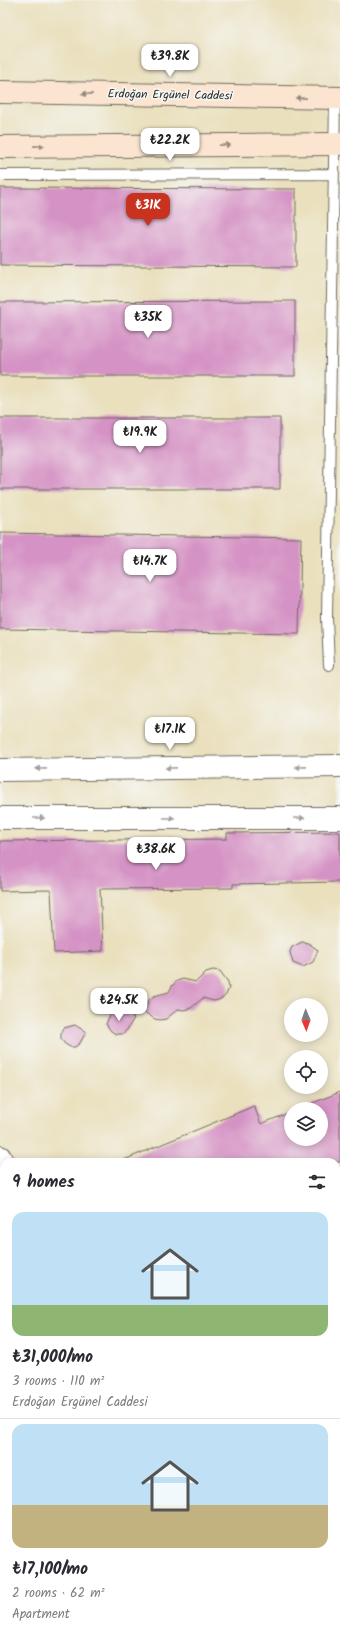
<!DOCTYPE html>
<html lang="en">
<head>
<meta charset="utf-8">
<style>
  :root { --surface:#fff; --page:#f2f2f3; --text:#2b2b33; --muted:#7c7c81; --line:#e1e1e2; --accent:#c8321e }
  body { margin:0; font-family:Kalam,sans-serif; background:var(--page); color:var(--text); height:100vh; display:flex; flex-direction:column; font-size:15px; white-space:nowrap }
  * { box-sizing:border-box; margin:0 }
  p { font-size:13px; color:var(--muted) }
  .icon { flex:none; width:22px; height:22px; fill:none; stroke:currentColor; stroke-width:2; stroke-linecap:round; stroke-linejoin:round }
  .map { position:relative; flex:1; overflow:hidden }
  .sheet { position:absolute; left:0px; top:1158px; width:340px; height:480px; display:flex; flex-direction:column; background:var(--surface); border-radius:12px 12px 0 0; box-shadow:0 2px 10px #0003 }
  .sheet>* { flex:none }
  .needle { width:26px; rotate:178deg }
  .fabs { position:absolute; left:284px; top:998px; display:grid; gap:8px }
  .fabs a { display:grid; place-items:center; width:44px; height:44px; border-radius:50%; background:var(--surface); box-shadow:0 2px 10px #0003; font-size:20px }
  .price { position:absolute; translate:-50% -34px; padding:0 9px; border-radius:8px; background:#fff; color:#222; font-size:13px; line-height:26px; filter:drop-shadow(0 1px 2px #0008) }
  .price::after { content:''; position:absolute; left:50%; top:24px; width:12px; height:9px; margin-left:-6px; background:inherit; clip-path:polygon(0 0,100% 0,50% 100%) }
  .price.active { background:var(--accent); color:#fff }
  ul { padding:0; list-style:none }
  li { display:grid; align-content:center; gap:8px; height:212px; padding:0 12px }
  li+li { border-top:1px solid var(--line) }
  li span { display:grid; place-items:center; height:124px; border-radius:12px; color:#555 }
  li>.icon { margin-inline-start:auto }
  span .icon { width:72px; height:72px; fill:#fffc; stroke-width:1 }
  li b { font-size:17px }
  h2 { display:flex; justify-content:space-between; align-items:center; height:48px; padding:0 12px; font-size:17px }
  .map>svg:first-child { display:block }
  .building { fill:#d593c5 }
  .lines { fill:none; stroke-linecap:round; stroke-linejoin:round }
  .service-casing { stroke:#6e6a5e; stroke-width:12 }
  .minor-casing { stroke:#6e6a5e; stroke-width:21 }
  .tertiary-casing { stroke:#6e6a5e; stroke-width:24 }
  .secondary-casing { stroke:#6e6a5e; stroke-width:24 }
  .service { stroke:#fff; stroke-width:10 }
  .minor { stroke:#fff; stroke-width:19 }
  .tertiary { stroke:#fff; stroke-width:22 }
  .secondary { stroke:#fce5d0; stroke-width:22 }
  .oneway { fill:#94887e }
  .oneway2 { fill:#a0a0a0 }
  .labels { text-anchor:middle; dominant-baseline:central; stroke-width:3; stroke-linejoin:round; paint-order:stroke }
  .street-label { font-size:12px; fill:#2b2b2b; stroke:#f6f6f2 }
</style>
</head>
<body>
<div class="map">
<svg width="340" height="1638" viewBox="0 0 340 1638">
  <rect width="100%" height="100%" fill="#f6f6f2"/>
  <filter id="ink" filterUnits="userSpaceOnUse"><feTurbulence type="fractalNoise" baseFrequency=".025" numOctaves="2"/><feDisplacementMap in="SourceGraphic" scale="8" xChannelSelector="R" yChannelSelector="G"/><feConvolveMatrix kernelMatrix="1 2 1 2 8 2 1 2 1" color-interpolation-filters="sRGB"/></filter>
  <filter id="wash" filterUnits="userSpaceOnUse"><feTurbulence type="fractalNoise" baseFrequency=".012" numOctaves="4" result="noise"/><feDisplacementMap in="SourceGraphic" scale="16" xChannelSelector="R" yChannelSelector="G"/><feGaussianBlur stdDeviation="0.9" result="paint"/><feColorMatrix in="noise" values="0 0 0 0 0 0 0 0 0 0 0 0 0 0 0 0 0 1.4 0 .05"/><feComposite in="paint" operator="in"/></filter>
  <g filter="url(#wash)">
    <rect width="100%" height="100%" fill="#eae0bd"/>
    <g id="blocks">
      <path class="building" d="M0 188 296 189V267L0 265Z
        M295 301V376H0V302Z
        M0 418H280V489H0Z
        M0 533 301 538 299 634 0 629Z
        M340 832V882L233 884V888L100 889 103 951 54 953 51 890 0 891V841L227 839V833Z
        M302 942 308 943 318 950 313 962 303 967 293 963 290 952 292 947Z
        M213 970 220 971 228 982 229 988 226 995 221 999 214 1001 203 998 191 1008 184 1010 178 1009 166 1019 160 1020 155 1019 144 1012 149 1000 154 996 169 992 172 986 177 981 183 979 196 982 206 972Z
        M115 1011H121L134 1018 127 1030 122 1034H116L111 1031 106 1024 110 1015Z
        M75 1025 86 1032 80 1043 75 1047H70L65 1044 61 1039V1034L64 1028Z
        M340 1092V1162H119L254 1106 261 1124 291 1112V1139H321V1109H298Z"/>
    </g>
  </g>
  <g filter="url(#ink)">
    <use href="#blocks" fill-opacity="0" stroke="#6e6a5e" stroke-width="1"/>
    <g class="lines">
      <g class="service-casing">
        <path id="service" d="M0 175 334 174
          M329 665 327 618 335 98
          M0 1544 4 1542
          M76 1634 80 1638
          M42 1638 51 1634"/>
      </g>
      <g class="minor-casing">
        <path id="minor" d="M0 1444 4 1442
          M0 1586 4 1584"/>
      </g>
      <g class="tertiary-casing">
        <path id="tertiary" d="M0 770 340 766
          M0 818H340
          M0 1157 4 1167
          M0 1259 4 1269
          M140 1634 141 1638
          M189 1634 191 1638"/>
      </g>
      <g class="secondary-casing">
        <path id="secondary" d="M0 92 340 98
          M0 147 340 144"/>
      </g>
      <use href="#service" class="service"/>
      <use href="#minor" class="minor"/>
      <use href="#tertiary" class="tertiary"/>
      <use href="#secondary" class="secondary"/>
    </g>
    <defs><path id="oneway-solid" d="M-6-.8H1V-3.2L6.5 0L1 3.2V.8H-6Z"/></defs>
    <g class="oneway">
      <use href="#oneway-solid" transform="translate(87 94) rotate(-179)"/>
      <use href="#oneway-solid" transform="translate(301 98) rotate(-179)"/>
      <use href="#oneway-solid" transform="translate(225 145) rotate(-1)"/>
      <use href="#oneway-solid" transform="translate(39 146) rotate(-1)"/>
    </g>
    <g class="oneway2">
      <use href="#oneway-solid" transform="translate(301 767) rotate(179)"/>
      <use href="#oneway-solid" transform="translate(171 768) rotate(179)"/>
      <use href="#oneway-solid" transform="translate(41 769) rotate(179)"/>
      <use href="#oneway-solid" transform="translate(39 818)"/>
      <use href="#oneway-solid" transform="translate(169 818)"/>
      <use href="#oneway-solid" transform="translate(299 818)"/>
    </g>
  </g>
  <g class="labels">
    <g class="street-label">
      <text transform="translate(170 95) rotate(1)">Erdoğan Ergünel Caddesi</text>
    </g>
  </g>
</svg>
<div class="fabs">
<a><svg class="needle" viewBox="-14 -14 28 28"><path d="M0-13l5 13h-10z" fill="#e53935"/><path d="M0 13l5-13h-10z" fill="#7c7c81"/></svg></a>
<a><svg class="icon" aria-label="locate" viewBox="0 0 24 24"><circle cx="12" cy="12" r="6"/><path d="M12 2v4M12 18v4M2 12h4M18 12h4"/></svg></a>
<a><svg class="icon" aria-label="layers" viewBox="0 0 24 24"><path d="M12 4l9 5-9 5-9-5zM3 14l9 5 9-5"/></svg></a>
</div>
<b class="price" style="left:170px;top:78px">₺39.8K</b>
<b class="price" style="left:170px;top:162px">₺22.2K</b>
<b class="price active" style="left:148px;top:227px">₺31K</b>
<b class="price" style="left:148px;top:339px">₺35K</b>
<b class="price" style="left:140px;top:454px">₺19.9K</b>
<b class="price" style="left:150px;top:583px">₺14.7K</b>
<b class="price" style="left:170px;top:751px">₺17.1K</b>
<b class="price" style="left:156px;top:871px">₺38.6K</b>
<b class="price" style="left:119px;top:1022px">₺24.5K</b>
<section class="sheet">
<h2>9 homes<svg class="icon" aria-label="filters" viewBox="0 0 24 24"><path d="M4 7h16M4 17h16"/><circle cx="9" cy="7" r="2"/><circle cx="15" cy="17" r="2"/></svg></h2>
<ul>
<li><span style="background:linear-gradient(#bfe0f5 75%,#8fb573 0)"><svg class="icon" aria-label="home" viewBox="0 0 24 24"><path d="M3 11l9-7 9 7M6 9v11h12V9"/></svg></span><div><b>₺31,000/mo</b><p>3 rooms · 110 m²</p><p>Erdoğan Ergünel Caddesi</p></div></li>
<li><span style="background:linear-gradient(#bfe0f5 65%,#c2b280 0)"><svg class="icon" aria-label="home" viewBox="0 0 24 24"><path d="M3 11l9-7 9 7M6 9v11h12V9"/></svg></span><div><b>₺17,100/mo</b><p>2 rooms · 62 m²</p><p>Apartment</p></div></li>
</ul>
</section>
</div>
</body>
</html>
